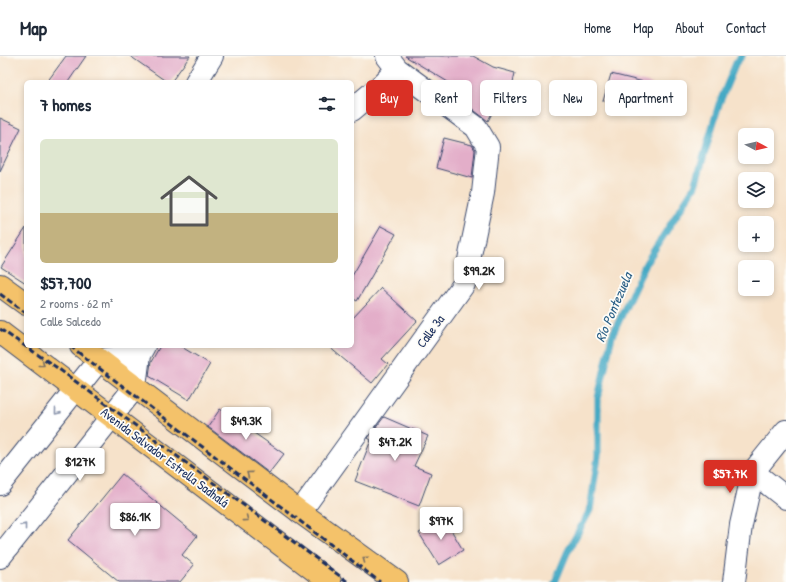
<!DOCTYPE html>
<html lang="en">
<head>
<meta charset="utf-8">
<style>
  :root { --surface:#fff; --page:#f2f2f3; --text:#1f2937; --muted:#747a83; --line:#e0e1e3; --accent:#d93025 }
  body { margin:0; font-family:"Patrick Hand",sans-serif; background:var(--page); color:var(--text); height:100vh; display:flex; flex-direction:column; font-size:15px; white-space:nowrap }
  * { box-sizing:border-box; margin:0 }
  p { font-size:13px; color:var(--muted) }
  .icon { flex:none; width:22px; height:22px; fill:none; stroke:currentColor; stroke-width:2; stroke-linecap:round; stroke-linejoin:round }
  .map { position:relative; flex:1; overflow:hidden }
  .sheet { position:absolute; left:24px; top:24px; width:330px; height:268px; display:flex; flex-direction:column; background:var(--surface); border-radius:6px; box-shadow:0 2px 6px #0003 }
  .sheet>* { flex:none }
  .hud { position:absolute; left:366px; top:24px; width:360px; height:36px; display:flex; gap:8px }
  .needle { width:26px; rotate:97deg }
  .fabs { position:absolute; left:738px; top:72px; display:grid; gap:8px }
  .fabs a { display:grid; place-items:center; width:36px; height:36px; border-radius:6px; background:var(--surface); box-shadow:0 2px 6px #0003; font-size:20px }
  .price { position:absolute; translate:-50% -34px; padding:0 9px; border-radius:4px; background:#fff; color:#222; font-size:13px; line-height:26px; filter:drop-shadow(0 1px 2px #0008) }
  .price::after { content:''; position:absolute; left:50%; top:24px; width:12px; height:9px; margin-left:-6px; background:inherit; clip-path:polygon(0 0,100% 0,50% 100%) }
  .price.active { background:var(--accent); color:#fff }
  ul { padding:0; list-style:none }
  li { display:grid; align-content:center; gap:8px; height:212px; padding:0 16px }
  li span { display:grid; place-items:center; height:124px; border-radius:6px; color:#555 }
  li>.icon { margin-inline-start:auto }
  span .icon { width:72px; height:72px; fill:#fffc; stroke-width:1 }
  li b { font-size:17px }
  h2 { display:flex; justify-content:space-between; align-items:center; height:48px; padding:0 16px; font-size:17px }
  .pill { padding:0 14px; border-radius:6px; background:var(--surface); box-shadow:0 2px 6px #0003; font-size:14px; line-height:36px }
  .pill.active { background:var(--accent); color:#fff }
  header { display:flex; align-items:center; gap:24px; box-sizing:border-box; height:56px; padding:0 20px; background:var(--surface); border-bottom:1px solid var(--line) }
  header strong { font-size:19px }
  nav { display:flex; gap:22px; margin-inline-start:auto; font-size:14px }
  .map>svg:first-child { display:block }
  .lines { fill:none; stroke-linecap:round; stroke-linejoin:round }
  .stream { stroke:#44a9c4; stroke-width:7 }
  .building { fill:#e3aec9 }
  .minor-casing { stroke:#3c4a6e; stroke-width:24 }
  .major-casing { stroke:#3c4a6e; stroke-width:24 }
  .minor { stroke:#fff; stroke-width:22 }
  .major { stroke:#f4c26a; stroke-width:22 }
  .rail { stroke:#1b2f5e; stroke-width:3; stroke-dasharray:6 3; stroke-linecap:butt }
  .oneway { stroke:#7d7163 }
  .oneway2 { stroke:#8d97ae }
  .labels { text-anchor:middle; dominant-baseline:central; stroke-width:3.5; stroke-linejoin:round; paint-order:stroke }
  .street-label { font-size:13px; fill:#1b2f5e; stroke:#fdfcf7 }
  .water-label { font-size:14px; font-style:italic; fill:#2b6087; stroke:#fdfcf7 }
</style>
</head>
<body>
<header>
<strong>Map</strong>
<nav><a>Home</a><a>Map</a><a>About</a><a>Contact</a></nav>
</header>
<div class="map">
<svg width="786" height="526" viewBox="0 0 786 526">
  <rect width="100%" height="100%" fill="#fdfcf7"/>
  <filter id="ink" filterUnits="userSpaceOnUse"><feTurbulence type="fractalNoise" baseFrequency=".025" numOctaves="2"/><feDisplacementMap in="SourceGraphic" scale="8" xChannelSelector="R" yChannelSelector="G"/><feConvolveMatrix kernelMatrix="1 2 1 2 8 2 1 2 1" color-interpolation-filters="sRGB"/></filter>
  <filter id="wash" filterUnits="userSpaceOnUse"><feTurbulence type="fractalNoise" baseFrequency=".012" numOctaves="4" result="noise"/><feDisplacementMap in="SourceGraphic" scale="16" xChannelSelector="R" yChannelSelector="G"/><feGaussianBlur stdDeviation="0.9" result="paint"/><feColorMatrix in="noise" values="0 0 0 0 0 0 0 0 0 0 0 0 0 0 0 0 0 1.4 0 .05"/><feComposite in="paint" operator="in"/></filter>
  <g filter="url(#wash)">
    <rect width="100%" height="100%" fill="#f6e2ca"/>
    <g class="lines">
      <path class="stream" d="M555 526 567 497 590 454 598 401V342L612 280 646 207 695 130 719 48 736 7 742 0"/>
    </g>
    <g id="blocks">
      <path class="building" d="M66 0H86L68 26H47Z
        M130 0H190L171 26H167Z
        M405 0H473L493 11 515 17 511 35 504 33 488 65 450 36 453 29Z
        M611 18 652 28 645 56 603 45Z
        M0 62 21 72 0 115Z
        M444 82 472 89 475 94 472 122 436 112Z
        M381 170 396 178 357 245 352 242V220Z
        M26 172V227L1 211Z
        M381 232 417 265 382 303 388 308 372 327 328 290H352V263Z
        M160 290H180L210 308 189 344 149 320 151 306Z
        M220 353 284 398 269 417 208 371Z
        M384 361 428 380 414 410 431 417 419 450 355 425 371 384 368 382Z
        M122 418 197 480 182 499 194 509 180 526H119L68 484Z
        M444 462 463 494 439 509 419 477Z"/>
    </g>
  </g>
  <g filter="url(#ink)">
    <use href="#blocks" fill-opacity="0" stroke="#3c4a6e" stroke-width="1"/>
    <g class="lines">
      <g class="minor-casing">
        <path id="minor" d="M196 26 212 0
          M352 54 384 27 397 13
          M753 416 786 442
          M0 428 99 304 139 299
          M300 456 464 228 483 137 488 91 476 71 397 13 387 0
          M0 501 135 331 139 299 144 290
          M734 526 741 469 753 416 786 375"/>
      </g>
      <g class="major-casing">
        <path id="major" d="M0 229 26 248
          M0 276 330 526
          M81 290 300 456 397 526"/>
      </g>
      <use href="#minor" class="minor"/>
      <use href="#major" class="major"/>
      <path class="rail" d="M0 238 26 257
        M0 273 56 311 348 526
        M70 290 380 526"/>
    </g>
    <defs><path id="oneway-chevron" d="M-2-3.5L2.5 0L-2 3.5" fill="none" stroke-width="1.6" stroke-linecap="round" stroke-linejoin="round"/></defs>
    <g class="oneway">
      <use href="#oneway-chevron" transform="translate(42 308) rotate(38)"/>
      <use href="#oneway-chevron" transform="translate(249 418) rotate(-143)"/>
      <use href="#oneway-chevron" transform="translate(246 463) rotate(37)"/>
      <use href="#oneway-chevron" transform="translate(365 503) rotate(-144)"/>
    </g>
    <g class="oneway2">
      <use href="#oneway-chevron" transform="translate(57 356) rotate(129)"/>
      <use href="#oneway-chevron" transform="translate(24 470) rotate(-52)"/>
    </g>
  </g>
  <g class="labels">
    <g class="street-label">
      <text transform="translate(430 275) rotate(-54)">Calle 3a</text>
      <text transform="translate(165 401) rotate(37)">Avenida Salvador Estrella Sadhalá</text>
    </g>
    <g class="water-label">
      <text transform="translate(613 251) rotate(-67)">Río Pontezuela</text>
    </g>
  </g>
</svg>
<div class="fabs">
<a><svg class="needle" viewBox="-14 -14 28 28"><path d="M0-13l5 13h-10z" fill="#e53935"/><path d="M0 13l5-13h-10z" fill="#747a83"/></svg></a>
<a><svg class="icon" aria-label="layers" viewBox="0 0 24 24"><path d="M12 4l9 5-9 5-9-5zM3 14l9 5 9-5"/></svg></a>
<a>+</a>
<a>−</a>
</div>
<b class="price" style="left:479px;top:235px">$99.2K</b>
<b class="price" style="left:246px;top:385px">$49.3K</b>
<b class="price" style="left:395px;top:406px">$47.2K</b>
<b class="price" style="left:80px;top:426px">$127K</b>
<b class="price active" style="left:730px;top:438px">$57.7K</b>
<b class="price" style="left:135px;top:481px">$86.1K</b>
<b class="price" style="left:441px;top:485px">$97K</b>
<div class="hud">
<a class="pill active">Buy</a>
<a class="pill">Rent</a>
<a class="pill">Filters</a>
<a class="pill">New</a>
<a class="pill">Apartment</a>
</div>
<section class="sheet">
<h2>7 homes<svg class="icon" aria-label="filters" viewBox="0 0 24 24"><path d="M4 7h16M4 17h16"/><circle cx="9" cy="7" r="2"/><circle cx="15" cy="17" r="2"/></svg></h2>
<ul>
<li><span style="background:linear-gradient(#dfe7d0 60%,#c2b280 0)"><svg class="icon" aria-label="home" viewBox="0 0 24 24"><path d="M3 11l9-7 9 7M6 9v11h12V9"/></svg></span><div><b>$57,700</b><p>2 rooms · 62 m²</p><p>Calle Salcedo</p></div></li>
</ul>
</section>
</div>
</body>
</html>
